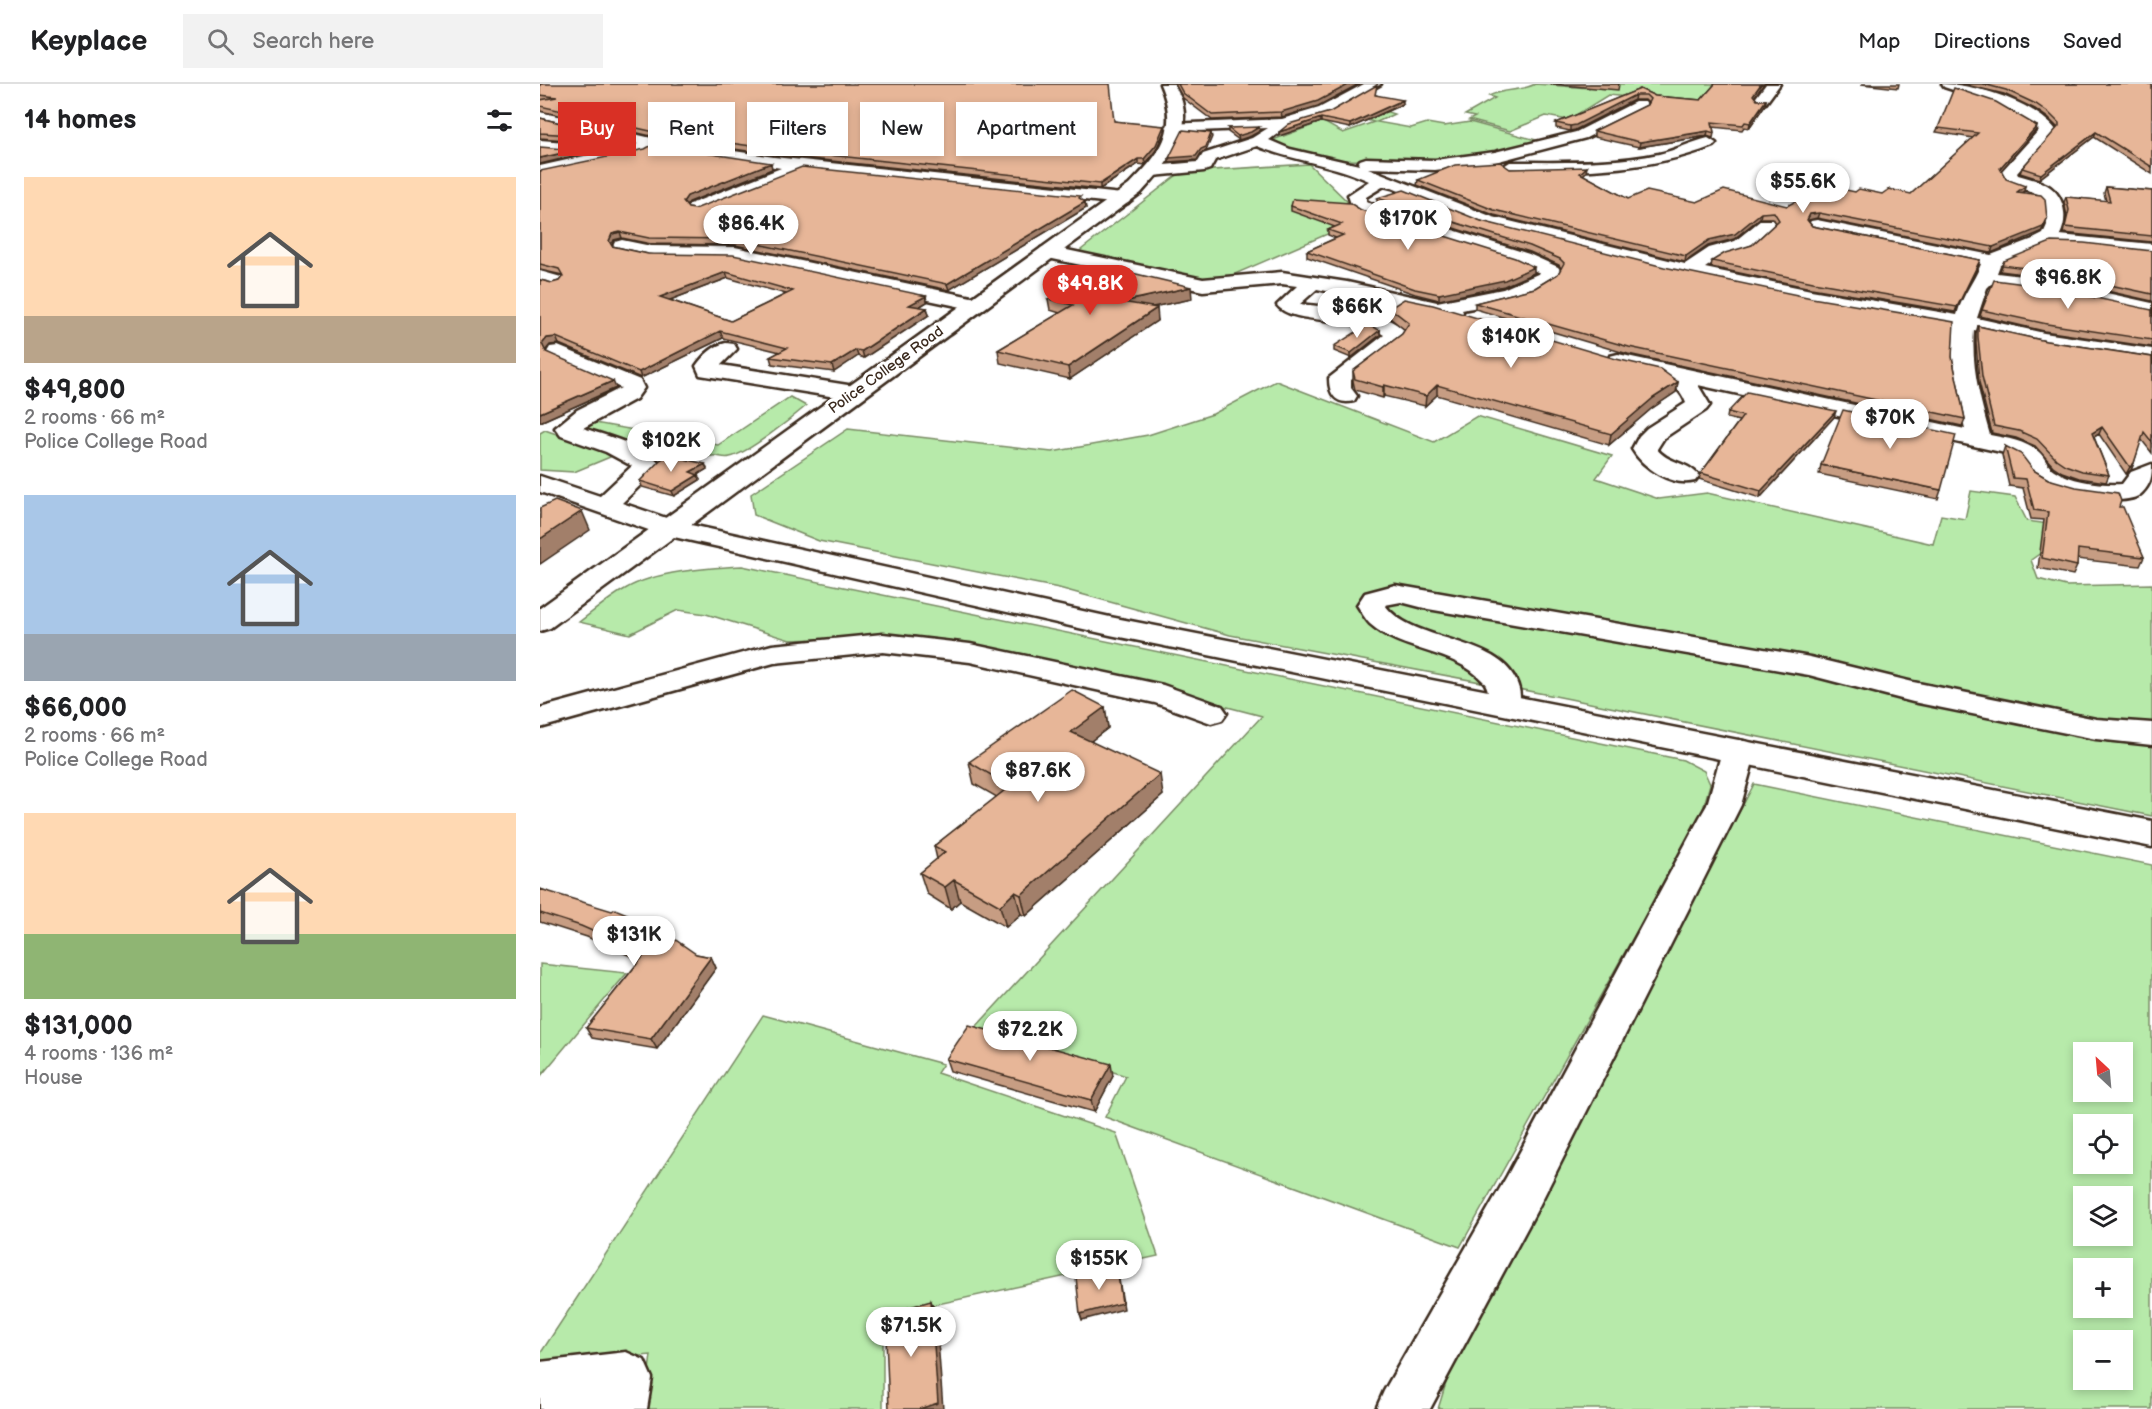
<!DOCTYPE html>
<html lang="en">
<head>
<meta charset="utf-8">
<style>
  :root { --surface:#fff; --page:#f2f2f2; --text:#202124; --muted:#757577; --line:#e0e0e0; --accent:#d93025 }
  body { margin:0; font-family:"Balsamiq Sans",sans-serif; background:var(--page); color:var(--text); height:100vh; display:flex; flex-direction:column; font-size:22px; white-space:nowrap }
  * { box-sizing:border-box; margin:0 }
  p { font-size:20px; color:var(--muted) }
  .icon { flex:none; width:33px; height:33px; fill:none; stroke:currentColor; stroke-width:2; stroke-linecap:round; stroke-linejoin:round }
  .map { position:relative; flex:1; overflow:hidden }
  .panel { display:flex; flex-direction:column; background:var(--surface); width:540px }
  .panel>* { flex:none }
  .hud { position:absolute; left:18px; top:18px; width:570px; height:54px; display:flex; gap:12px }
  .needle { width:39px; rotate:334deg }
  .fabs { position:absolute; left:1533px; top:958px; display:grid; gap:12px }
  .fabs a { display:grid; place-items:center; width:60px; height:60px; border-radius:0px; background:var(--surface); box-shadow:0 3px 9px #0003; font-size:30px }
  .price { position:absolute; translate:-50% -51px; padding:0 14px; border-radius:21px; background:#fff; color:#222; font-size:20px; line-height:39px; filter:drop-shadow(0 2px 3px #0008) }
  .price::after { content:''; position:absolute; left:50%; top:36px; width:18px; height:14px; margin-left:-9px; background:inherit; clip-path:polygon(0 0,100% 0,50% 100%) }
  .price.selected { background:var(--accent); color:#fff }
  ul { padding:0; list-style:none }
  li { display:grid; align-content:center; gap:12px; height:318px; padding:0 24px }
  li span { display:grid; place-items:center; height:186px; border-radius:0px; color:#555 }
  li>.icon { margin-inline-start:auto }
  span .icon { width:108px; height:108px; fill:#fffc; stroke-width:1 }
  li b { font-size:26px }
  h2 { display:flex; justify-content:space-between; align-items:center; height:72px; padding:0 24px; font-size:26px }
  .chip { padding:0 21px; border-radius:0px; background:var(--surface); box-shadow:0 3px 9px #0003; font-size:21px; line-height:54px }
  .chip.selected { background:var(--accent); color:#fff }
  header { display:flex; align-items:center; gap:36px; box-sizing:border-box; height:84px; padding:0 30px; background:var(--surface); border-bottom:2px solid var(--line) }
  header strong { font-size:28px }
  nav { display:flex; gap:33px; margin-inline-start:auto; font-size:21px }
  .search { width:420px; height:54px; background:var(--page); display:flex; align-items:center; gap:15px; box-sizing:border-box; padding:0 21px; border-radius:0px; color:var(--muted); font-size:22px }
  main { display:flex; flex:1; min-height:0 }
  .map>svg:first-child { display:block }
  .green { fill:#b7eaaa; stroke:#798a64; stroke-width:1.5; fill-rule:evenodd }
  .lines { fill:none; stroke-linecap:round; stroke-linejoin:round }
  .street-casing { stroke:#3b2a1e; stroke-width:5 }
  .secondary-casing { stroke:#3b2a1e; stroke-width:5 }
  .street { fill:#fff; fill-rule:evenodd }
  .secondary { fill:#fff; fill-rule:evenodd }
  .wall { fill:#c79d83; stroke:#3b2a1e; stroke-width:1.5; fill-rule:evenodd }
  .shaded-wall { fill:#a27f6a; stroke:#3b2a1e; stroke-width:1.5 }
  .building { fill:#e7b698; stroke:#3b2a1e; stroke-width:1.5; fill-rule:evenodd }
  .labels { text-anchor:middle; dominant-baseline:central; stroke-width:6; stroke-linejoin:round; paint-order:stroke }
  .far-street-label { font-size:15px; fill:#3b2a1e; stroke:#fff }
</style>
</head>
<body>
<header>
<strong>Keyplace</strong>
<div class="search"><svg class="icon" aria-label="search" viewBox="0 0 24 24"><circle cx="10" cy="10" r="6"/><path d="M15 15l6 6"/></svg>Search here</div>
<nav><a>Map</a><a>Directions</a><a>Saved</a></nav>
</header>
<main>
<section class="panel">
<h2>14 homes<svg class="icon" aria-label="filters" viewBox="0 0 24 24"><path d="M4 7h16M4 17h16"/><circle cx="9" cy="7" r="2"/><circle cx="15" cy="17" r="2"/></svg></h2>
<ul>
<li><span style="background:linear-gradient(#ffd9b3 75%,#b9a48a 0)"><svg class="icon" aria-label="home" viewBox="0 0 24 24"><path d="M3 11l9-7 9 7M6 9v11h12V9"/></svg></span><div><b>$49,800</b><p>2 rooms · 66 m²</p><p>Police College Road</p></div></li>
<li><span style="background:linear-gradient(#a9c7e8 75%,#9aa5b1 0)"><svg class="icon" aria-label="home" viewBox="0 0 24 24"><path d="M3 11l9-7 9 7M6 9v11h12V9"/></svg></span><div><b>$66,000</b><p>2 rooms · 66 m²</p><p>Police College Road</p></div></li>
<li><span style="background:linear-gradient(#ffd9b3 65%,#8fb573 0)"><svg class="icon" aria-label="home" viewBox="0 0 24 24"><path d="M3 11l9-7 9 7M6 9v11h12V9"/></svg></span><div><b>$131,000</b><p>4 rooms · 136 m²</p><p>House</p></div></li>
</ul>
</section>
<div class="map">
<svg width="1612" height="1325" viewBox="0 0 1612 1325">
  <rect width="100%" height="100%" fill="#fff"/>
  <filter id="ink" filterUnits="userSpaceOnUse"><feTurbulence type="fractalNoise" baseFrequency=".0167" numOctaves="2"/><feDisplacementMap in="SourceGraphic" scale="12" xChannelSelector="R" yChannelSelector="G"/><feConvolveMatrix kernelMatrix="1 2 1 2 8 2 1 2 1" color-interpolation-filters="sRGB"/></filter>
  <g filter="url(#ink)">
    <path class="green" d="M995 0 1049 4 1052 1 1049 0H1174L1164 21 1068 11 1028 36 1006 32 970 47 929 36 935 33 925 31 955 14 949 12C964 4 981 8 995 0Z
      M807 23 785 39 803 49 834 38 815 33 836 24 854 30 837 38 871 44 887 39 904 42 930 38 1007 59 920 77 792 76 741 64 730 57 776 40Z
      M769 80 813 123 806 142 681 196 660 197 537 169 641 88Z
      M736 297 894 358 937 332 1072 372 1056 394 1119 415 1167 409 1393 460 1401 431 1425 435 1431 407 1475 413 1487 437 1517 441 1502 468 1491 476 1498 495 1526 502 1612 500V732L1015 612 690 551 519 504 279 457 214 431 211 410 308 345 512 368 608 351 673 330Z
      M250 313 266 322C252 334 207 370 190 373 184 375 178 371 172 372 123 380 83 364 38 346L44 337 178 361Z
      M5 346 68 368 70 373 34 388 0 386V349Z
      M202 482 1143 676 1164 687 1170 700 1161 732 920 1163 565 1033 586 992 435 944 722 632 595 599 374 552 250 556 166 530 138 526 90 550 39 538C54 527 69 514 85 505 115 487 167 484 202 482Z
      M1214 700 1612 781V1325H898L914 1273ZM1544 969H1582V1008H1544ZM1544 1041H1582V1080H1544ZM1544 1113H1582V1152H1544ZM1544 1185H1582V1224H1544ZM1544 1257H1582V1296H1544Z
      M0 880 87 889 0 993Z
      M223 931 403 980 397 989 576 1049 618 1172 343 1232V1325H104L111 1271 0 1281V1270Z"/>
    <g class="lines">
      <g class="street-casing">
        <path id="street" d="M824 0H841L789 30 748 42 729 56 750 65 819 81 818 79 820 76 826 74 895 76 955 68 1036 48 1095 18H1105L1107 21 1105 24 1046 54 955 78 895 86 828 84 953 133 1145 180 1169 164 1195 157 1221 136H1233L1236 140 1233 144 1209 165 1183 172 1165 184 1271 206 1417 231C1422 211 1434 198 1441 180L1271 145 1268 141 1271 137 1277 136 1451 171 1493 155 1503 150 1507 141 1505 119 1498 110 1465 98 1461 88 1499 46 1481 33 1456 20 1404 3 1402 0C1436 0 1494 18 1516 46L1477 89 1478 91C1488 94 1502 97 1510 103 1525 114 1528 135 1520 151L1612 160V172L1542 163 1509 162 1460 181 1457 189 1499 194 1612 219V231L1499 206 1451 200 1447 204 1437 234 1504 249 1612 265V279L1504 261 1434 246C1431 282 1440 316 1450 351 1467 354 1485 357 1499 368 1505 373 1506 381 1514 386 1533 398 1560 401 1582 400L1591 388 1612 380C1612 392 1611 400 1602 409 1586 426 1513 408 1496 397 1488 392 1486 385 1481 379 1477 374 1467 371 1461 368L1158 301 1170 321 1166 326 1124 354 1117 365C1127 379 1149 378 1159 392L1155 397C1132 403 1103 384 1092 365L1099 352 1107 344 1146 319C1136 289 1096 288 1070 282L1067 277 1070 272 1078 270 1425 345 1412 280 1414 243 1271 218 1124 187 941 141 852 104 844 102 826 113V117L834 121 989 170 1018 183 1021 187C1014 211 944 222 922 226L923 228 920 232 913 234 777 205 760 220C787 224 848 224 866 249L860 259 811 296V304L817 312 814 317C796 321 789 311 789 294L844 251C817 231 752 242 737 221L757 202 742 200 663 207 508 174 501 172 499 168 501 164 508 162 663 195 742 188 807 198 897 218 963 205 1000 189 975 178 822 129 812 123 808 111 829 97C794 80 753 77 717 62L675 76 670 85 664 87 613 92 605 87 613 82 658 78 663 70 712 54 728 44 634 48 626 43 629 40 742 35 779 24Z
          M1226 0H1240L1226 19H1216L1214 16Z
          M0 28 120 56 234 73 582 110 588 111 591 115 588 119 582 120 263 86 156 129 150 128 147 124 150 120 241 84 113 64 106 68 0 92V82L98 60 0 36Z
          M1168 54 1176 59 1173 62C1107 88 1040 87 970 88L962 83 970 78C1020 78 1070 80 1119 70 1136 66 1151 58 1168 54Z
          M0 56 52 60 60 65 52 70 0 66Z
          M82 156 111 162 195 163 436 214 443 216 446 220 443 224 436 226 195 175 111 174 75 166 73 162 75 158Z
          M0 187 21 193 24 197 21 201 14 203 0 199Z
          M186 259 194 260 197 265 181 281 314 302 322 304 325 309 322 314 314 316 160 291 156 282C163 272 174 261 186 259Z
          M18 262 100 296 104 304 96 315 43 344C63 351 108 362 120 380L117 385 82 419 138 438 142 444 138 450 129 452 120 450 0 408V392L60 412 92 382 66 368 21 352 15 344 37 326 81 304 10 273 7 268 10 263Z
          M855 501 1270 573 1373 598 1556 635 1612 639V661L1556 655 1373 618 1269 591 888 525 861 518 845 521C873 561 966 551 979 605 981 614 980 620 975 627L964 630 953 627C947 618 951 605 943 597 914 565 862 569 830 540 825 535 821 527 817 521L825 509Z
          M343 550 430 560 623 601 682 622 687 629 682 636 671 639 615 619 430 578 343 568 234 579 0 644V624L232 561Z
          M1199 656 1211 659 1216 667 1201 721 999 1122 890 1325H836L844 1307 967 1092 1160 733 1167 721 1182 667 1187 659Z
          M86 1268 104 1276 112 1294 107 1325H0V1278Z"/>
      </g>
      <g class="secondary-casing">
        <path id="secondary" d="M620 0H634C637 7 642 14 643 22 650 55 622 86 601 109L151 441 570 533 1612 737V763L570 551 134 453 10 544 0 547V524L589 101C621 69 640 46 620 0Z"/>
      </g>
      <use href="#street" class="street"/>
      <use href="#secondary" class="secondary"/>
    </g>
    <path class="wall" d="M0 0 574 37 624 48 616 66 605 81 598 80 560 105 234 71 120 54 0 27Z
      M635 0H819L778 22 742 33 672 36 643 14Z
      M1010 0H1079L1078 6Z
      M1175 0H1224L1214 13 1217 16H1226L1225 21 1209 44 1204 43 1202 46 1173 43 1174 49 1173 54 1167 52 1099 63 1054 53V47L1107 21 1108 19 1105 16H1094L1035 46 1030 47 1016 44V39L1100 5 1115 12 1161 16Z
      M1321 0H1359L1358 4Z
      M1422 0H1612V90L1554 53 1499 95 1480 89 1482 84 1518 44 1508 34 1495 25 1464 10Z
      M836 11 863 20 810 44 781 38 739 52V48Z
      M0 34 86 55 88 60 62 66 52 58 0 54Z
      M1497 42 1496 46 1461 86 1466 95 1484 107 1482 109 1501 148 1451 169 1277 134 1269 136 1268 137 1272 142 1440 176 1415 228 1271 204 1171 183 1172 177 1212 161 1236 139 1233 134H1220L1194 155 1168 162 1145 178 954 131 877 101 878 96 970 85 1046 88 1043 91 1088 115 1247 122 1280 109 1315 108 1342 110H1371L1433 54 1396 48 1398 44Z
      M688 44 720 47 711 52 699 56 688 48Z
      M232 85 149 118 146 122 148 124 155 125 541 115 546 124 409 206 195 161 111 160 82 154 74 156 72 162 108 170 386 212 387 218 379 223 387 224 389 231 324 274 318 272 294 288 232 280 230 273 240 268 183 254 101 294 19 260 10 261 5 266 6 268 76 304 0 338V196L12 199 19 197 23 193 22 191 0 186V87ZM188 194 246 210 191 237 130 216Z
      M1566 103 1612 107V158L1523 149 1527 132 1524 118 1526 113 1566 117 1564 109Z
      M837 114 941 137 1412 273 1425 335 1422 342 1088 270 935 225V219L995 204 1018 190 1021 184 1019 181 990 168 837 120Z
      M751 122 821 126 994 189 964 202 899 216 875 210 767 173V167L796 154 788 151V146L795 143 751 127Z
      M1612 167V217L1499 192 1460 187 1464 177Z
      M508 215H652L612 223 618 236 530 295 460 279 458 266 520 229 510 226Z
      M850 224 1138 298 1136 308 1111 325 1069 361 897 311 885 322 844 312 843 314 815 306 813 297V287L862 250 865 246 850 234Z
      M1442 226H1612V263L1504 247 1440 232Z
      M1438 242 1506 257 1612 273V369L1601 355 1594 379 1591 386 1586 390 1559 350 1554 353 1569 391 1566 398 1539 394 1522 388 1513 382 1495 362 1476 354 1452 349 1439 298 1436 259V249Z
      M840 246V251L811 274 794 267V262Z
      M1188 328 1294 333 1220 414 1159 395 1161 389 1199 337 1187 334Z
      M1465 362 1493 386 1508 395 1579 423 1604 473 1600 482 1537 475V482L1533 491 1498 484 1504 436 1491 435 1483 404 1469 402 1462 371Z
      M165 380 167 385 157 391 160 396 134 412 102 403 100 397Z
      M1281 381 1401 406 1398 415 1279 390Z
      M565 623 568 644 551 657 623 711 486 832 481 830 466 843 420 817 411 825 387 810 380 789 397 775 394 762 457 713 434 700 429 678Z
      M0 805 156 870 171 873 176 884 117 965 52 954 46 944 100 876 47 853 0 838Z
      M406 975 573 992 554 1028 410 987Z"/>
    <path class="shaded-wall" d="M810 0H819L778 22 742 33 741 28Z
      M1221 0H1224L1212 16 1213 11Z
      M1095 11 1094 16 1035 46 1030 47V42Z
      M863 16V20L810 44V40Z
      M1226 16 1225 21 1209 44 1210 39Z
      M781 34V38L739 52V48Z
      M624 42V48L616 66 605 81 604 75Z
      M1497 42 1496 46 1459 89 1460 84Z
      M719 43 720 47 711 52 699 56 698 52Z
      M1168 47 1167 52 1099 63 1100 58Z
      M1556 48 1554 53 1499 95 1501 90Z
      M671 49 672 53 666 67 661 69 657 76 629 78V74Z
      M86 55 88 60 62 66 60 60Z
      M36 66 38 71 0 80V74Z
      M598 75V80L560 105V100Z
      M231 79 232 85 149 118 145 124 143 118 147 112Z
      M1047 83 1046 88 1040 94V89Z
      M1485 102 1484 107 1475 113 1477 108Z
      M545 118 546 124 409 206 407 200Z
      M1221 129 1220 134 1194 155 1168 162 1145 178 1146 172 1169 156Z
      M1279 129 1277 134 1269 136 1266 141 1267 136 1270 130Z
      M1507 135 1501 148 1451 169 1453 163Z
      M80 148 82 154 74 156 71 163 69 157 72 150Z
      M1440 176 1438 182 1415 228 1417 223Z
      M994 183V189L964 202 899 216V210Z
      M186 188 188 194 122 219 120 213Z
      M651 203 652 215 583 229 582 218Z
      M386 212 387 218 370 228 369 221Z
      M387 224 389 231 324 274 322 267Z
      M617 224 618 236 530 295 528 283Z
      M840 246V251L811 274V269Z
      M180 247 183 254 101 294 99 288Z
      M16 253 19 260 10 261 5 267 2 260 7 254Z
      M316 266 318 272 294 288 292 281Z
      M73 297 76 304 0 338V329Z
      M1138 298 1136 308 1111 325 1069 361 1071 350 1113 314Z
      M844 301V312L843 314V303Z
      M897 301V311L885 322 886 312Z
      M1296 327 1294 333 1220 414 1221 407Z
      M1562 343 1559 350 1549 356 1552 349Z
      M1594 379 1591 386 1586 390 1590 383Z
      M165 380 167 385 152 394 150 388Z
      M158 391 160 396 134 412 132 407Z
      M42 427 50 446 0 480V455Z
      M565 623 568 644 535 669 531 648Z
      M620 690 623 711 486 832 481 811Z
      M414 796 420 817 411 825 405 803Z
      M475 808 481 830 466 843 460 822Z
      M171 873 176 884 117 965 111 955Z
      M571 980 573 992 554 1028 551 1016Z
      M577 1184 584 1225 542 1236 540 1230Z
      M391 1217 396 1229 403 1325H379Z"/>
    <path class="building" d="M0 0H570L574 37 624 42 616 61 604 75H598L560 100 233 65 119 49 0 22V16L17 13 0 11Z
      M638 0H810L778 17 741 28 672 31 643 9Z
      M1175 0H1221L1213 11 1217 16H1226L1210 39 1205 38 1203 41 1172 38 1174 49 1168 47 1100 58 1054 47 1107 21 1110 15 1106 11H1095L1036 41 1030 42 1016 39 1100 5 1115 12 1161 16Z
      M1443 0H1612V83L1556 48 1501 90 1482 84 1519 42V39L1509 29 1496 20 1466 6Z
      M837 1 835 11 863 16 810 40 781 34 739 48 749 40 790 28Z
      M1414 4 1456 18 1497 42 1460 84 1466 95 1485 102 1477 108 1501 111 1505 115 1507 135 1503 143 1453 163 1279 129 1270 130 1267 136 1272 142 1440 176 1417 223 1273 198 1172 177 1185 169 1212 161 1239 136 1234 128 1221 129 1195 150 1169 156 1146 172 954 126 878 96 915 81 960 78 970 85 1047 83 1040 89 1088 115 1107 107 1157 118 1184 106 1247 122 1272 108 1280 109 1293 103 1315 108 1319 105 1342 110 1349 105 1371 110 1438 49 1398 44Z
      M0 34 86 55 60 60 50 52 0 49Z
      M719 43 711 48 698 52 688 44Z
      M643 46 671 49 666 63 661 65 656 72 629 74Z
      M112 61 231 79 147 112 143 118 148 124 155 125 262 83 541 112 539 114 545 118 407 200 194 155 109 154 80 148 72 150 69 157 72 162 108 170 193 171 386 212 369 221 387 224 322 267 316 266 292 281 230 273 247 264 180 247 99 288 16 253 7 254 2 260 6 268 73 297 0 329V196L12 199 19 197 23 192 19 185 0 180V87L105 65ZM186 188 253 207 191 237 120 213Z
      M0 63 36 66 0 74Z
      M1566 103 1612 107V152L1525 143 1529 126 1526 113 1570 117Z
      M864 106 941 137 1124 183 1272 214 1414 238 1412 273 1425 335 1089 263 935 219 995 204 1018 190 1024 179 1020 175 990 162 837 114Z
      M753 115 810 119 821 126 975 174 994 183 965 196 899 210 875 205 767 167 803 151 788 146 802 140 751 122Z
      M1511 158 1544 159 1612 167V210L1501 186 1462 181 1464 177Z
      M567 183 651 203 582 218 617 224 528 283 458 266 533 221 508 215Z
      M1454 196 1501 202 1612 226V256L1507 240 1442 226Z
      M864 215 893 221 1076 275 1120 285 1138 298 1113 314 1071 350 897 301 886 312 844 301 843 303 815 295 813 287 862 250 869 239 850 224Z
      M827 241 840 246 811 269 794 262Z
      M1438 242 1506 257 1612 273V358L1604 348 1594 379 1590 383 1562 343 1552 349 1569 391 1542 387 1525 381 1516 375 1497 355 1479 347 1454 342 1442 292 1438 253Z
      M1207 308 1296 327 1221 407 1161 389 1203 332 1188 328Z
      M1303 326 1416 351 1401 406 1281 381Z
      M1465 362 1481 370 1493 386 1508 395 1536 403 1578 409 1581 417 1579 423H1583L1604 473 1538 465 1537 482 1502 474 1508 428 1494 426 1486 395 1473 394Z
      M128 371 165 380 150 388 158 391 132 407 100 397 120 376Z
      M15 417 42 427 0 455V424Z
      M532 606 565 623 531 648 620 690 481 811 475 808 460 822 414 796 405 803 380 789 405 768 394 762 470 702 429 678Z
      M0 805 72 827 75 825 114 841 156 870 171 873 111 955 46 944 105 870 41 842 0 829Z
      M429 941 571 980 551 1016 406 975Z
      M577 1184 582 1219 540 1230 536 1193Z
      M391 1217 398 1319 379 1325H349L345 1230Z"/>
  </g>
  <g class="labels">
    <g class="far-street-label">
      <text transform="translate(346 286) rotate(-36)">Police College Road</text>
    </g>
  </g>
</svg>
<div class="fabs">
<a><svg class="needle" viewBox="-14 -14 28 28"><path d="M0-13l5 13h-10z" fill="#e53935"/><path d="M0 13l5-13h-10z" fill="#757577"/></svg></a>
<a><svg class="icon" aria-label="locate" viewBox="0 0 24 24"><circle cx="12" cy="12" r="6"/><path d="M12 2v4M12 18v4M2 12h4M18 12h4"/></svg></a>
<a><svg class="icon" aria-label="layers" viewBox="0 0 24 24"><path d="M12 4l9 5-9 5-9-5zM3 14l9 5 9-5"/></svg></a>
<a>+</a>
<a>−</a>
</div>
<b class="price" style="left:1263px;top:130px">$55.6K</b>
<b class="price" style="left:868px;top:167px">$170K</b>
<b class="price" style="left:211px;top:172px">$86.4K</b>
<b class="price" style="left:1528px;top:226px">$96.8K</b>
<b class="price selected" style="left:550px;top:232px">$49.8K</b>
<b class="price" style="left:817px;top:255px">$66K</b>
<b class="price" style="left:971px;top:285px">$140K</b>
<b class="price" style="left:1350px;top:366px">$70K</b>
<b class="price" style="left:131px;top:389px">$102K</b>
<b class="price" style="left:498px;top:719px">$87.6K</b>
<b class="price" style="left:94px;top:883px">$131K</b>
<b class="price" style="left:490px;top:978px">$72.2K</b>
<b class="price" style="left:559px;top:1207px">$155K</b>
<b class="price" style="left:371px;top:1274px">$71.5K</b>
<div class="hud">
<a class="chip selected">Buy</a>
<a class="chip">Rent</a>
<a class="chip">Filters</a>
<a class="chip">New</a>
<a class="chip">Apartment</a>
</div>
</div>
</main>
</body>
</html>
